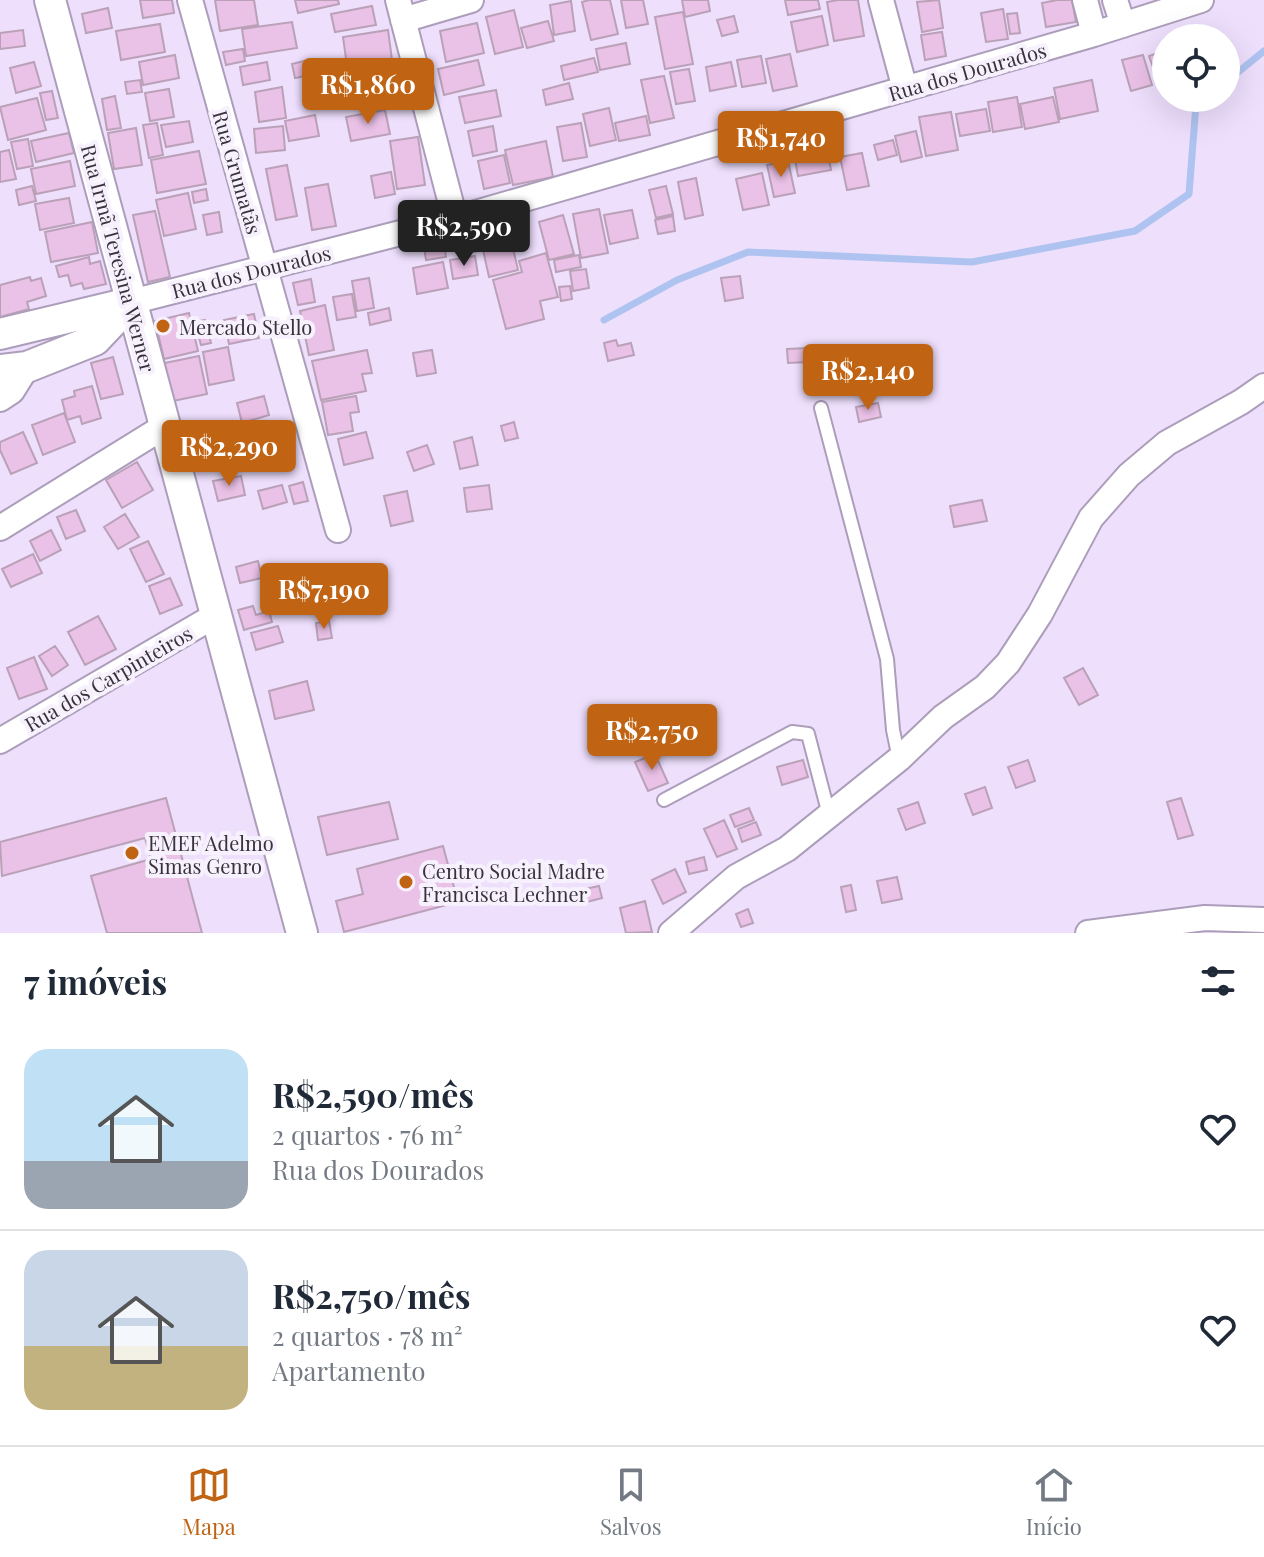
<!DOCTYPE html>
<html lang="pt">
<head>
<meta charset="utf-8">
<style>
  :root { --surface:#fff; --page:#f2f2f3; --text:#1f2937; --muted:#747a83; --line:#e0e1e3; --accent:#c06413 }
  body { margin:0; font-family:"Playfair Display",serif; background:var(--page); color:var(--text); height:100vh; display:flex; flex-direction:column; font-size:30px; white-space:nowrap }
  * { box-sizing:border-box; margin:0 }
  p { font-size:26px; color:var(--muted) }
  .icon { flex:none; width:44px; height:44px; fill:none; stroke:currentColor; stroke-width:2; stroke-linecap:round; stroke-linejoin:round }
  .map { position:relative; height:933px; overflow:hidden }
  .sheet { display:flex; flex-direction:column; background:var(--surface); flex:1 }
  .sheet>* { flex:none }
  .controls { position:absolute; left:1152px; top:24px; display:grid; gap:16px }
  .controls a { display:grid; place-items:center; width:88px; height:88px; border-radius:50%; background:var(--surface); box-shadow:0 8px 32px #0002; font-size:40px }
  .price { position:absolute; translate:-50% -68px; padding:0 18px; border-radius:8px; background:var(--accent); color:#fff; font-size:26px; line-height:52px; filter:drop-shadow(0 2px 4px #0008) }
  .price::after { content:''; position:absolute; left:50%; top:48px; width:24px; height:18px; margin-left:-12px; background:inherit; clip-path:polygon(0 0,100% 0,50% 100%) }
  .price.active { background:#222; color:#fff }
  ul { padding:0; list-style:none }
  li { display:flex; align-items:center; gap:24px; height:200px; padding:0 24px }
  li+li { border-top:2px solid var(--line) }
  li span { display:grid; place-items:center; flex:none; width:224px; height:160px; border-radius:24px; color:#555 }
  li>.icon { margin-inline-start:auto }
  span .icon { width:96px; height:96px; fill:#fffc; stroke-width:1 }
  li b { font-size:34px }
  h2 { display:flex; justify-content:space-between; align-items:center; height:96px; padding:0 24px; font-size:34px }
  .menu { display:flex; justify-content:space-around; align-items:center; height:112px; border-top:2px solid var(--line); background:var(--surface); font-size:22px; color:var(--muted) }
  .menu a { display:grid; justify-items:center; gap:4px }
  .menu .active { color:var(--accent) }
  .map>svg:first-child { display:block }
  .lines { fill:none; stroke-linecap:round; stroke-linejoin:round }
  .stream { stroke:#aec3f0; stroke-width:7 }
  .building { fill:#eac1e7; stroke:#baa1b8; stroke-width:2 }
  .service-casing { stroke:#ac9eba; stroke-width:16 }
  .minor-casing { stroke:#ac9eba; stroke-width:28 }
  .tertiary-casing { stroke:#ac9eba; stroke-width:34 }
  .service { stroke:#fff; stroke-width:12 }
  .minor { stroke:#fff; stroke-width:24 }
  .tertiary { stroke:#fff; stroke-width:30 }
  .poi-dot { fill:#c06413; stroke:#f7f1fd; stroke-width:3 }
  .labels { text-anchor:middle; dominant-baseline:central; stroke-width:8; stroke-linejoin:round; paint-order:stroke }
  .street-label { font-size:20px; fill:#38323d; stroke:#f7f1fd }
  .poi-label { font-size:20px; fill:#38323d; stroke:#f7f1fd; text-anchor:start }
</style>
</head>
<body>
<div class="map">
<svg width="1264" height="933" viewBox="0 0 1264 933">
  <rect width="100%" height="100%" fill="#eedffd"/>
  <g class="lines">
    <path class="stream" d="M1226 82 1264 51
      M604 320 677 280 748 252 972 262 1135 231 1189 194 1196 104 1205 98"/>
  </g>
  <path class="building" d="M140 0H172L174 13 143 18Z
    M215 0H254L258 25 220 31Z
    M295 0H338L339 4 298 13Z
    M589 0H610L618 34 591 40 582 2Z
    M621 0H643L648 24 626 28Z
    M682 0H708L710 11 685 17Z
    M785 0H818L820 9 788 15Z
    M838 0H858L864 36 834 41 827 2Z
    M939 0 943 28 922 32 917 2Z
    M1057 0H1072L1076 22 1046 27 1042 3Z
    M571 1 575 31 554 35 550 5Z
    M372 6 376 25 335 32 331 14Z
    M108 8 112 28 86 33 82 14Z
    M1003 9 1008 39 986 42 981 13Z
    M514 10 523 47 495 54 486 17Z
    M683 12 693 64 665 69 655 17Z
    M1017 13 1020 33 1010 34 1007 14Z
    M734 16 738 32 722 36 717 20Z
    M822 16 828 45 797 52 791 22Z
    M548 21 554 41 527 48 521 28Z
    M292 22 297 48 246 56 242 29Z
    M477 23 484 53 446 62 440 31Z
    M160 24 165 52 121 60 116 31Z
    M23 30 25 46 0 49V33Z
    M388 30 392 60 347 66 343 37Z
    M942 32 946 56 925 60 921 35Z
    M626 43 630 64 600 70 596 49Z
    M243 49 245 61 226 65 223 52Z
    M1166 50V63L1153 67 1149 56Z
    M790 54 797 86 773 91 766 59Z
    M175 55 179 78 143 85 139 62Z
    M1143 55 1152 85 1131 91 1122 60Z
    M761 56 766 83 742 87 737 60Z
    M594 58 598 72 564 80 561 66Z
    M308 60 311 75 295 78 292 64Z
    M478 60 484 85 444 95 438 69Z
    M34 62 41 86 16 93 10 68Z
    M267 62 270 80 243 85 240 67Z
    M731 62 736 86 710 91 706 67Z
    M689 69 695 101 676 104 670 72Z
    M664 76 674 118 650 123 641 80Z
    M315 79 319 98 309 101 305 81Z
    M140 80 142 92 127 94 125 82Z
    M1092 80 1098 111 1060 119 1054 88Z
    M343 82 347 104 324 108 319 86Z
    M569 83 573 99 546 105 543 90Z
    M282 87 286 118 259 122 255 92Z
    M169 89 174 117 150 121 145 93Z
    M496 90 501 116 465 123 459 97Z
    M52 91 58 118 46 120 40 93Z
    M115 96 121 128 107 130 102 99Z
    M1017 97 1022 127 993 132 988 102Z
    M1053 97 1059 122 1025 129 1020 104Z
    M37 98 46 130 8 140 0 107Z
    M609 108 616 140 590 146 583 114Z
    M986 109 990 131 960 136 956 114Z
    M385 110 390 134 351 141 346 117Z
    M951 112 958 150 926 156 919 117Z
    M315 115 319 136 289 141 285 121Z
    M646 116 650 135 619 141 615 123Z
    M189 121 193 142 166 147 161 125Z
    M157 123 163 155 149 158 143 125Z
    M581 123 587 157 563 161 557 127Z
    M283 126 285 150 256 153 254 129Z
    M493 126 497 151 473 156 468 131Z
    M136 128 142 165 114 169 108 133Z
    M916 131 922 157 901 162 895 136Z
    M69 133 74 153 36 162 31 141Z
    M418 137 425 185 397 189 390 141Z
    M28 139 33 166 17 169 11 142Z
    M893 140 897 155 878 160 874 145Z
    M546 141 553 177 513 185 505 150Z
    M826 142 831 170 798 176 793 149Z
    M9 150 16 179 0 182V152Z
    M199 151 206 184 157 193 151 160Z
    M862 153 869 186 847 190 840 157Z
    M504 155 510 183 484 189 478 161Z
    M70 161 75 186 36 194 31 169Z
    M788 161 795 193 774 197 767 165Z
    M287 165 297 216 276 220 266 169Z
    M391 172 395 194 375 198 371 176Z
    M762 173 769 205 743 210 736 179Z
    M696 178 703 215 685 219 678 182Z
    M328 184 336 226 312 230 305 188Z
    M32 186 36 201 19 205 16 190Z
    M666 186 673 214 656 218 649 190Z
    M206 189 208 200 194 203 192 192Z
    M188 193 196 229 164 236 156 200Z
    M69 198 74 223 40 230 35 204Z
    M599 209 608 253 581 258 573 214Z
    M632 210 638 238 610 244 604 215Z
    M155 211 170 277 148 282 133 215Z
    M219 212 222 232 207 235 203 215Z
    M563 215 574 254 549 260 539 222Z
    M673 216 675 231 658 234 655 220Z
    M92 222 98 253 51 262 45 232Z
    M508 226 518 270 489 277 479 232Z
    M474 232 478 251 463 254 458 235Z
    M444 243 446 257 426 260 424 247Z
    M546 253 558 297 540 301 544 319 506 329 493 280 522 272 519 261Z
    M579 255 581 267 556 272 554 260Z
    M475 256 478 275 453 279 450 260Z
    M89 257 90 264 100 261 106 284 84 289 82 283 71 286 68 275 59 277 56 266Z
    M443 262 448 288 417 294 413 268Z
    M586 269 589 288 573 291 570 271Z
    M740 276 743 298 725 301 721 278Z
    M30 277 31 281 41 278 46 296 27 302 29 309 0 317V285Z
    M369 278 374 308 357 311 352 281Z
    M311 279 315 302 298 305 293 283Z
    M570 286 572 299 561 301 559 287Z
    M352 294 356 317 337 320 333 297Z
    M325 305 334 350 309 355 300 311Z
    M389 308 391 320 370 325 368 313Z
    M189 313 198 351 164 359 155 321Z
    M254 314 259 338 229 344 224 320Z
    M205 320 211 343 201 345 195 322Z
    M616 340 618 346 631 343 634 355 608 361 604 343Z
    M228 347 234 380 209 385 203 352Z
    M808 348 809 362 788 363 787 349Z
    M367 350 372 373 362 374 366 391 321 400 312 361Z
    M432 350 436 373 417 376 413 353Z
    M199 356 207 394 168 402 160 364Z
    M113 357 123 394 101 399 91 363Z
    M92 386 101 418 82 424 80 416 67 420 62 400 75 396 74 391Z
    M264 396 269 415 242 423 237 403Z
    M356 396 359 412 350 413 353 431 328 435 322 402Z
    M878 403 881 417 859 422 856 407Z
    M64 413 75 442 43 455 32 425Z
    M263 421 266 434 255 437 259 453 244 457 237 428Z
    M514 422 518 438 505 441 501 426Z
    M23 432 37 463 11 474 0 450V442Z
    M285 432 287 442 273 445 271 435Z
    M366 432 373 458 344 465 338 439Z
    M472 437 478 465 460 469 454 442Z
    M427 445 434 464 414 471 407 452Z
    M137 462 153 490 122 508 106 480Z
    M241 476 245 495 218 501 213 481Z
    M303 482 308 501 294 504 289 486Z
    M282 485 287 502 263 509 258 491Z
    M489 485 492 509 467 512 464 488Z
    M407 491 413 521 391 526 384 496Z
    M982 500 987 521 954 527 950 506Z
    M76 510 85 531 66 539 57 517Z
    M125 514 139 537 118 549 104 527Z
    M51 530 61 550 40 561 30 541Z
    M148 541 164 574 146 582 130 549Z
    M33 554 42 573 11 587 2 569Z
    M258 561 262 578 240 583 236 567Z
    M170 578 182 605 160 614 149 586Z
    M253 606 256 615 269 611 272 622 244 630 238 610Z
    M98 616 116 649 85 665 68 632Z
    M329 621 332 638 318 640 316 623Z
    M278 626 283 642 256 650 251 633Z
    M55 646 68 665 52 676 39 656Z
    M34 657 47 689 19 699 7 668Z
    M1083 668 1098 695 1079 705 1064 678Z
    M307 681 314 710 275 719 269 691Z
    M621 726 628 746 615 751 608 731Z
    M681 735 685 746 668 751 665 740Z
    M655 754 668 783 648 791 635 762Z
    M803 760 808 777 782 785 777 767Z
    M1028 760 1035 781 1016 788 1008 767Z
    M985 787 992 808 973 815 965 794Z
    M166 798 202 933H107L91 876 151 859 145 838 2 876 0 842Z
    M1181 798 1193 835 1178 839 1167 802Z
    M389 802 398 839 327 855 318 817Z
    M918 802 925 823 906 830 898 809Z
    M749 808 754 820 735 827 730 815Z
    M724 820 737 849 717 857 704 829Z
    M756 822 761 835 742 842 738 829Z
    M443 846 458 902 344 932 336 901 363 894 357 869Z
    M704 857 707 870 689 874 686 862Z
    M675 869 686 892 663 904 652 880Z
    M897 877 902 899 882 903 877 881Z
    M851 885 856 910 846 912 841 887Z
    M599 886 602 898 583 903 580 890Z
    M645 901 652 932 626 933 620 908Z
    M748 909 753 923 741 927 736 914Z"/>
  <g class="lines">
    <g class="service-casing">
      <path id="service" d="M821 408 887 659 893 730 899 759
        M664 800 792 732 808 734 829 815"/>
    </g>
    <g class="minor-casing">
      <path id="minor" d="M190 0 338 530
        M398 0 455 219
        M881 0 905 89
        M1085 0 1094 34
        M1115 0 1123 25
        M403 20 471 0
        M131 302 455 219 1094 34 1201 0
        M0 399 12 391 27 367
        M0 528 165 426
        M0 741 216 615
        M671 933 736 877 787 849 899 759 943 717 985 687 1008 663 1040 614 1091 518 1129 475 1167 443 1241 402 1264 386
        M1088 933 1205 918 1264 920"/>
    </g>
    <g class="tertiary-casing">
      <path id="tertiary" d="M50 0 302 933
        M0 334 129 303
        M0 370 27 367 95 340 131 302"/>
    </g>
    <use href="#service" class="service"/>
    <use href="#minor" class="minor"/>
    <use href="#tertiary" class="tertiary"/>
  </g>
  <g class="poi-dot">
    <circle cx="163" cy="326" r="8"/>
    <circle cx="132" cy="853" r="8"/>
    <circle cx="406" cy="882" r="8"/>
  </g>
  <g class="labels">
    <g class="street-label">
      <text transform="translate(967 71) rotate(-16)">Rua dos Dourados</text>
      <text transform="translate(238 172) rotate(74)">Rua Grumatãs</text>
      <text transform="translate(119 258) rotate(75)">Rua Irmã Teresina Werner</text>
      <text transform="translate(251 271) rotate(-14)">Rua dos Dourados</text>
      <text transform="translate(108 678) rotate(-30)">Rua dos Carpinteiros</text>
    </g>
    <g class="poi-label">
      <text x="179" y="326">Mercado Stello</text>
      <text x="148" y="842">EMEF Adelmo<tspan x="148" dy="23">Simas Genro</tspan></text>
      <text x="422" y="870">Centro Social Madre<tspan x="422" dy="23">Francisca Lechner</tspan></text>
    </g>
  </g>
</svg>
<div class="controls">
<a><svg class="icon" aria-label="locate" viewBox="0 0 24 24"><circle cx="12" cy="12" r="6"/><path d="M12 2v4M12 18v4M2 12h4M18 12h4"/></svg></a>
</div>
<b class="price" style="left:368px;top:126px">R$1,860</b>
<b class="price" style="left:781px;top:179px">R$1,740</b>
<b class="price active" style="left:464px;top:268px">R$2,590</b>
<b class="price" style="left:868px;top:412px">R$2,140</b>
<b class="price" style="left:229px;top:488px">R$2,290</b>
<b class="price" style="left:324px;top:631px">R$7,190</b>
<b class="price" style="left:652px;top:772px">R$2,750</b>
</div>
<section class="sheet">
<h2>7 imóveis<svg class="icon" aria-label="filters" viewBox="0 0 24 24"><path d="M4 7h16M4 17h16"/><circle cx="9" cy="7" r="2"/><circle cx="15" cy="17" r="2"/></svg></h2>
<ul>
<li><span style="background:linear-gradient(#bfe0f5 70%,#9aa5b1 0)"><svg class="icon" aria-label="home" viewBox="0 0 24 24"><path d="M3 11l9-7 9 7M6 9v11h12V9"/></svg></span><div><b>R$2,590/mês</b><p>2 quartos · 76 m²</p><p>Rua dos Dourados</p></div><svg class="icon" aria-label="heart" viewBox="0 0 24 24"><path d="M12 20l-8-8c-3-5 5-10 8-4 3-6 11-1 8 4z"/></svg></li>
<li><span style="background:linear-gradient(#c9d6e8 60%,#c2b280 0)"><svg class="icon" aria-label="home" viewBox="0 0 24 24"><path d="M3 11l9-7 9 7M6 9v11h12V9"/></svg></span><div><b>R$2,750/mês</b><p>2 quartos · 78 m²</p><p>Apartamento</p></div><svg class="icon" aria-label="heart" viewBox="0 0 24 24"><path d="M12 20l-8-8c-3-5 5-10 8-4 3-6 11-1 8 4z"/></svg></li>
</ul>
</section>
<nav class="menu">
<a class="active"><svg class="icon" aria-label="map" viewBox="0 0 24 24"><path d="M3 6l6-2 6 2 6-2v14l-6 2-6-2-6 2zM9 4v14M15 6v14"/></svg>Mapa</a>
<a><svg class="icon" aria-label="saved" viewBox="0 0 24 24"><path d="M7 4h10v16l-5-4-5 4z"/></svg>Salvos</a>
<a><svg class="icon" aria-label="home" viewBox="0 0 24 24"><path d="M3 11l9-7 9 7M6 9v11h12V9"/></svg>Início</a>
</nav>
</body>
</html>
